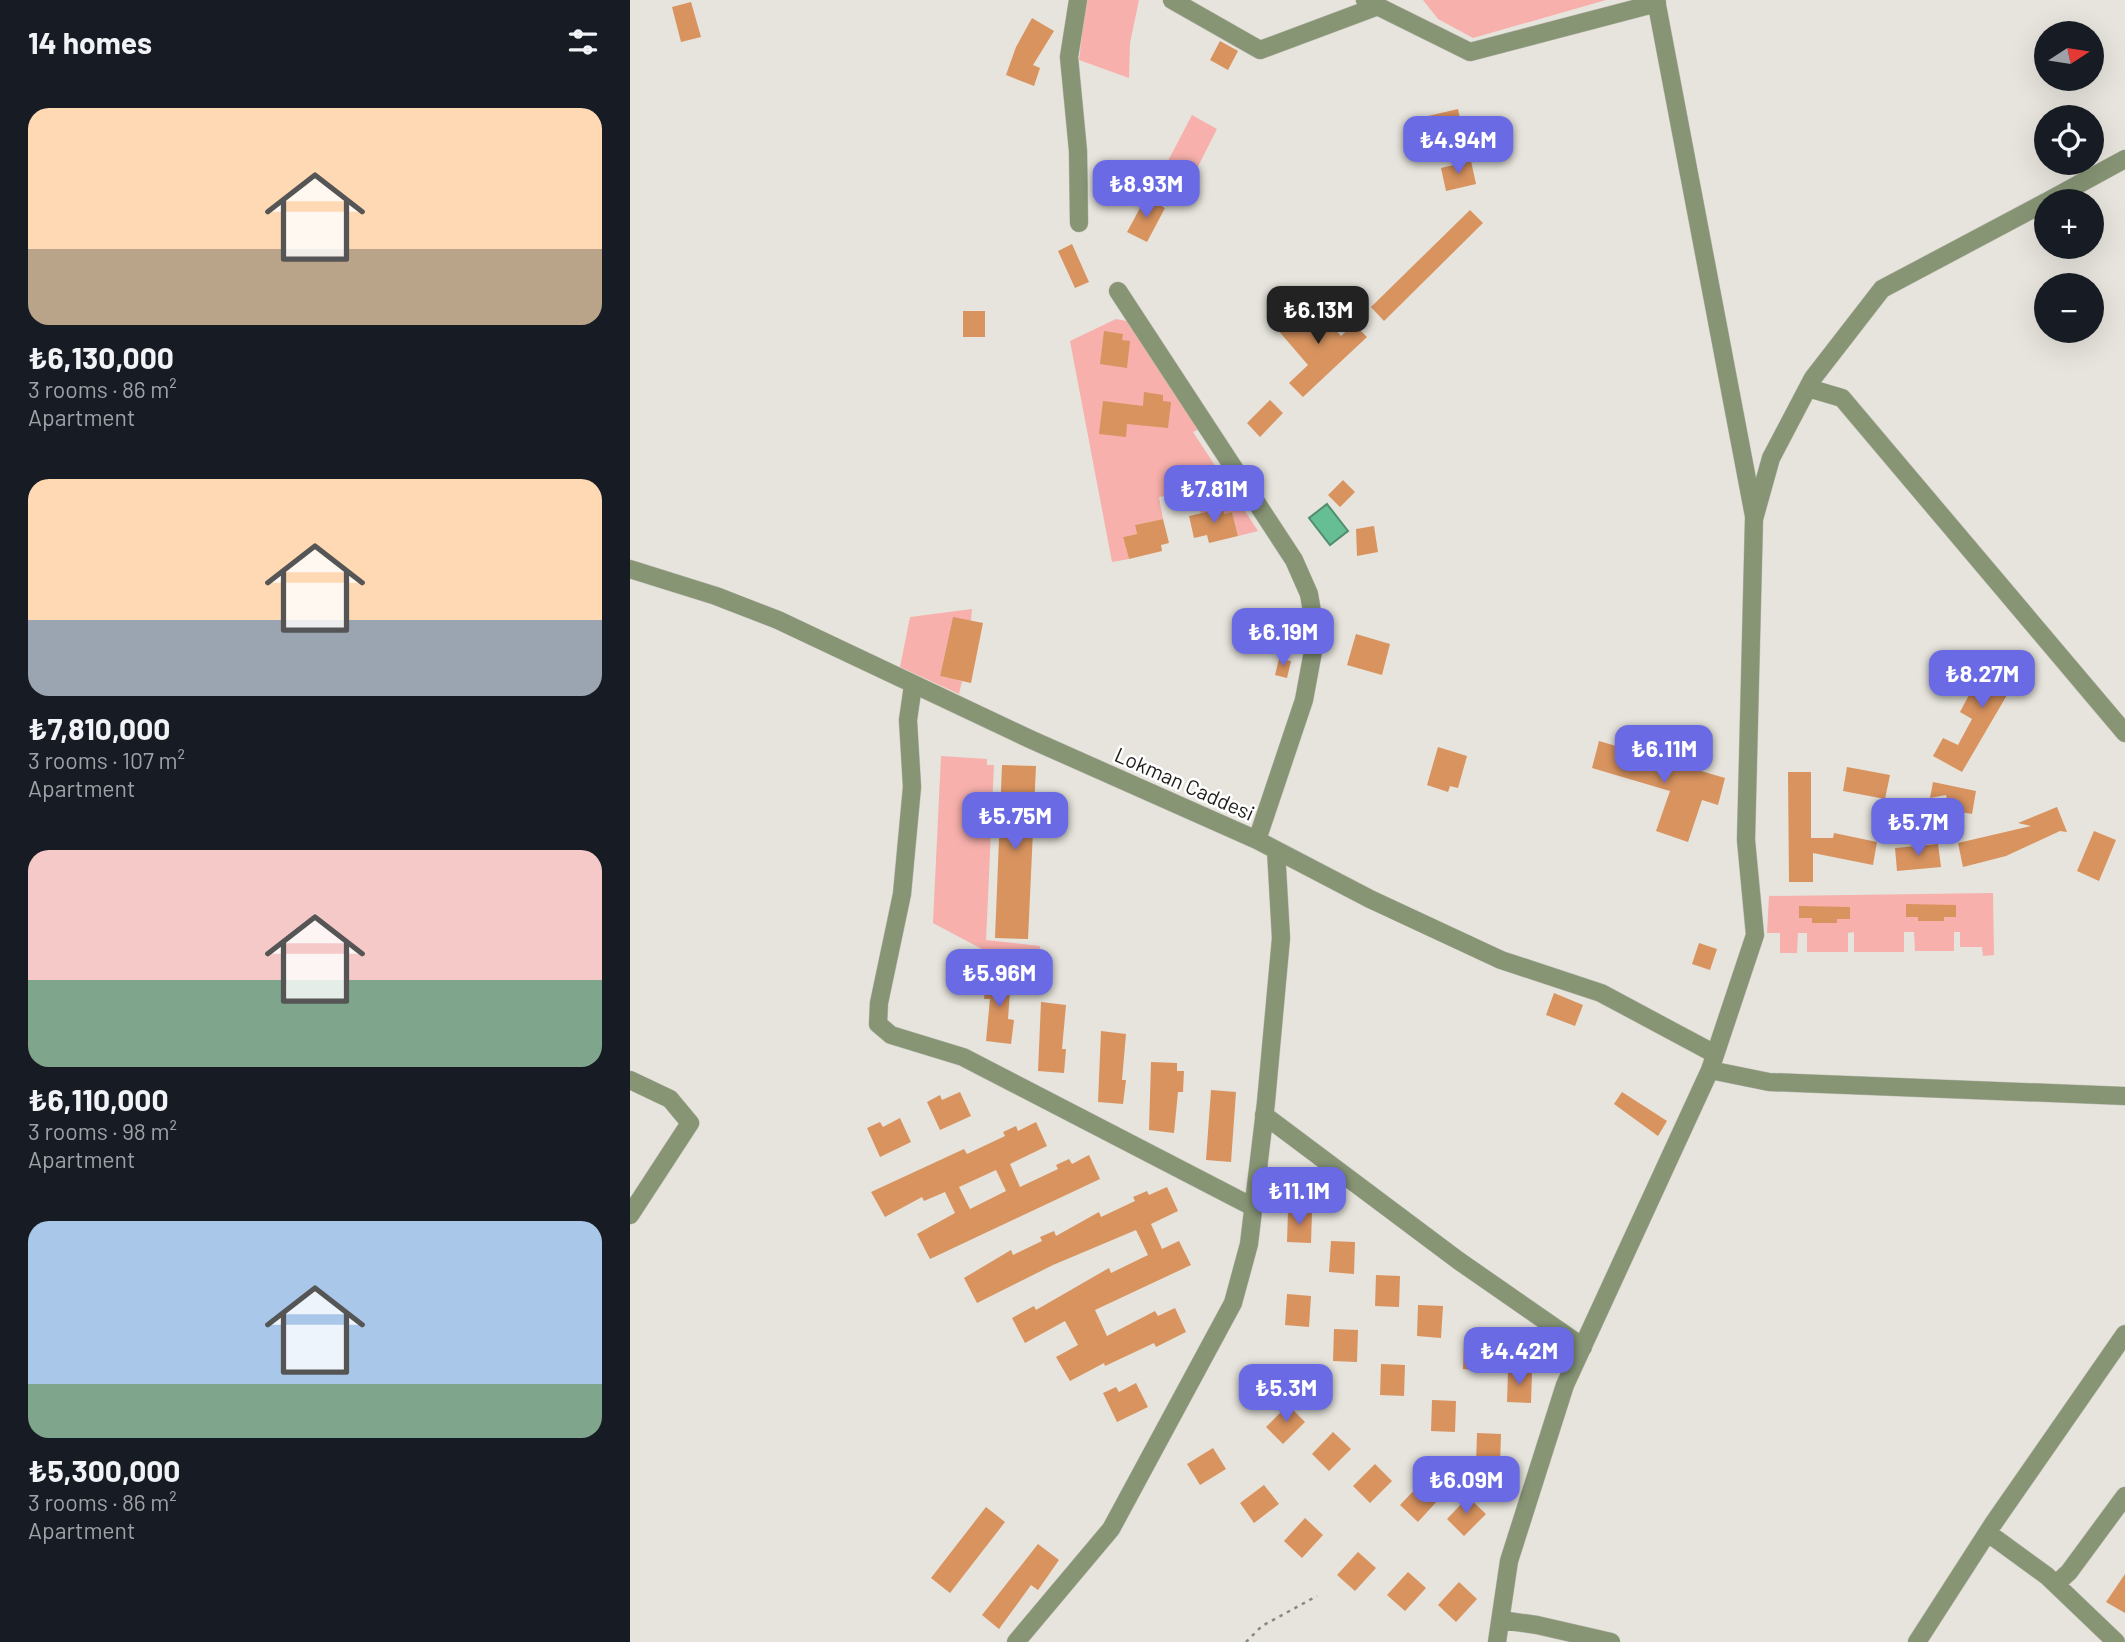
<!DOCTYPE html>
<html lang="en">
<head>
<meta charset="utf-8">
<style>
  :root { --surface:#171b24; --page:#20242c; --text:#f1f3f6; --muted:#9ea1a6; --accent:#6a6be4 }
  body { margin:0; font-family:Barlow,sans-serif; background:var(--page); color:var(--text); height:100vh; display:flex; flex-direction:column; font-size:26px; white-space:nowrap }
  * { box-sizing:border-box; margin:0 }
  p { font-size:23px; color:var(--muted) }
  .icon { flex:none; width:38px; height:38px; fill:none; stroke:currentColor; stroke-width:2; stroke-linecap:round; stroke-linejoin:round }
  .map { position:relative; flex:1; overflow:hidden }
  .side { display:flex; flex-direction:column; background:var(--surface); width:630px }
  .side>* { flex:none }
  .needle { width:46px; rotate:78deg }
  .buttons { position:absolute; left:1404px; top:21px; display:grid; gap:14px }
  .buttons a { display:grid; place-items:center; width:70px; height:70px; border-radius:50%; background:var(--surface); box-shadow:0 7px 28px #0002; font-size:35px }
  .price { position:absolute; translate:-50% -60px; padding:0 16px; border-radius:14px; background:var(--accent); color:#fff; font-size:23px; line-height:46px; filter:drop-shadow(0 2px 4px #0008) }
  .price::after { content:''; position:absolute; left:50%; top:42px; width:21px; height:16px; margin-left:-10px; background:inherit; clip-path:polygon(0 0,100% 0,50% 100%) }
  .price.selected { background:#222; color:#fff }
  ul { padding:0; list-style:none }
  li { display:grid; align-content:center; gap:14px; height:371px; padding:0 28px }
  li span { display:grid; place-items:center; height:217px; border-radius:21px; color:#555 }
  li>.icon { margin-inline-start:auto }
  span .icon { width:126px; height:126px; fill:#fffc; stroke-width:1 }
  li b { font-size:30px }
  h2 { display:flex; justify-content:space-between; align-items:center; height:84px; padding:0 28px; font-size:30px }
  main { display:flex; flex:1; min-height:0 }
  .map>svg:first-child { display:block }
  .green { fill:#f7b0ac }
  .water { fill:#66bf94; stroke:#508e6f; stroke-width:2 }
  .building { fill:#d8935f; fill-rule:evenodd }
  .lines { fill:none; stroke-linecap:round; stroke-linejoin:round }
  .minor-casing { stroke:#c2c0b9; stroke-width:19 }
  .path { stroke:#898882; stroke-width:2.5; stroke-dasharray:3.5 5; stroke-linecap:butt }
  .minor { stroke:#879575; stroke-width:18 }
  .labels { text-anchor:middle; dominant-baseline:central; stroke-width:5; stroke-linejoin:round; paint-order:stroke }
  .street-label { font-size:21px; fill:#1e1d1a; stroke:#fff }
</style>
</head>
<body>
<main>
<section class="side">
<h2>14 homes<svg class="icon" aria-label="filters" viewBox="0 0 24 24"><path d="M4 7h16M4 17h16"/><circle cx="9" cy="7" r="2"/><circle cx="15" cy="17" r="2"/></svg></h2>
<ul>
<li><span style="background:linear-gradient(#ffd9b3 65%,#b9a48a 0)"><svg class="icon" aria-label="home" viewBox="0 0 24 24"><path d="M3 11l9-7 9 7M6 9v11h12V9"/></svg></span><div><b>₺6,130,000</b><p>3 rooms · 86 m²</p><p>Apartment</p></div></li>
<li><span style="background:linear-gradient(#ffd9b3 65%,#9aa5b1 0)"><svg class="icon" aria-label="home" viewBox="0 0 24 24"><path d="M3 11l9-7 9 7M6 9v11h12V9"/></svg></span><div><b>₺7,810,000</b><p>3 rooms · 107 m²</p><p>Apartment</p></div></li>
<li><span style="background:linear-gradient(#f6c9c9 60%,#7fa58c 0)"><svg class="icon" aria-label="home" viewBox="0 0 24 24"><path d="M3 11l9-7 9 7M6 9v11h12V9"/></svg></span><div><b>₺6,110,000</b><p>3 rooms · 98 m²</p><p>Apartment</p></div></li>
<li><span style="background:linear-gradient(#a9c7e8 75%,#7fa58c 0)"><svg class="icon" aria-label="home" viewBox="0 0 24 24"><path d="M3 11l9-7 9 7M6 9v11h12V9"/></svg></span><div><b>₺5,300,000</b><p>3 rooms · 86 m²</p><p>Apartment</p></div></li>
</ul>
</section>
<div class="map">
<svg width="1495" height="1642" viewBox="0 0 1495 1642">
  <rect width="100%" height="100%" fill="#e6e4dc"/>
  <path class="green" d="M456 0H509L500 43 499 78 449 60Z
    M793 0H976L843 38 808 19Z
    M562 115 587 129 554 194 528 180Z
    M486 319 502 322 569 429 563 432 628 531 608 536 602 512 594 514 592 508 571 513 564 491 529 497 533 519 505 525 507 534 493 537 499 559 482 562 440 341Z
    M342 609 341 621 323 618 310 676 332 681 329 694 270 667 280 617Z
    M311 756 357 759V765H364L356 940 410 946 408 979 303 923Z
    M1363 893 1364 955 1353 956 1352 947H1330V932H1324V951H1285L1284 932H1274V952H1224V932L1218 933V952H1177V933H1168L1167 953H1150V933H1137L1139 896Z"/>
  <path class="water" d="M697 504 718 531 700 545 679 518Z"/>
  <path class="building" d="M61 2 71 37 51 42 42 7Z
    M402 18 424 31 403 65 410 68 404 86 376 75 386 47Z
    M590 41 608 51 598 70 580 60Z
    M828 109 833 132 803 139 798 116Z
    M841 161 846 184 816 191 811 168Z
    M516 197 535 208 517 242 497 232Z
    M840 210 853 223 754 321 741 307Z
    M442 244 459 282 445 288 428 251Z
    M681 303 711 336 724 324 737 337 673 397 659 383 678 365 647 329Z
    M333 311H355V337H333Z
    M474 331 493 334 492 340 500 341 497 368 470 364Z
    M514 392 533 395V401L541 402 538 428 497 424 496 437 469 434 473 401 513 406Z
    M640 400 653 413 630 437 617 423Z
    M713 480 725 492 710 507 698 495Z
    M593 508 594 514 602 512 608 536 579 543 577 535 564 538 559 516Z
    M533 519 539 543 531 545 532 551 499 559 493 537 507 534 505 525Z
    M744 526 748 552 727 556 726 529Z
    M323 617 353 623 341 683 310 676Z
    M726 634 760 644 752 675 717 665Z
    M1365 650 1380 658 1384 651 1398 659 1332 772 1303 756 1313 738 1328 745 1342 719 1330 712 1340 693 1354 701 1368 676 1355 669Z
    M649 659 661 661 657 678 645 675Z
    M969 741 1095 778 1088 805 1072 800 1058 842 1026 831 1040 791 962 768Z
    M808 747 837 756 828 788 820 786 818 792 797 785Z
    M372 765 406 766 398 939 365 938Z
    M1217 767 1260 775 1255 799 1213 791Z
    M1158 772H1181V838H1203L1204 833 1247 842 1243 865 1183 853V882H1159Z
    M1303 782 1346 791 1342 814 1320 810 1316 795 1300 798Z
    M1427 807 1437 832 1430 831 1376 856 1333 867 1328 843 1401 826 1388 823Z
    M1464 831 1486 840 1469 881 1447 871Z
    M1308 844 1311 867 1267 871 1265 848Z
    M1276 904 1326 905V917H1314V921H1288V917H1276Z
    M1169 906 1220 907V919H1207V923H1182V918H1169Z
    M1069 943 1087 949 1080 970 1062 964Z
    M356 975 381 977 378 1019 384 1020 381 1044 356 1041 360 999H354Z
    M924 993 953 1005 945 1026 916 1015Z
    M411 1002 436 1005 432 1049H436L434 1073 408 1071Z
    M471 1031 496 1034 492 1080H496L493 1104 468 1102Z
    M521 1062 547 1063V1071H554L553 1092H548L544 1133 519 1130Z
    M581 1090 606 1092 601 1162 576 1160Z
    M330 1092 341 1116 310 1130 297 1102 310 1095 312 1100Z
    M992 1092 1037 1121 1028 1136 984 1104Z
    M270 1118 281 1142 250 1157 237 1128 250 1122 253 1127Z
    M406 1122 417 1146 380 1164 390 1187 428 1169 426 1165 439 1159 442 1164 459 1155 470 1179 300 1259 287 1234 325 1213 315 1192 294 1201 292 1197 255 1217 241 1192 334 1149 337 1154 375 1136 373 1132 386 1126 388 1131ZM366 1170 376 1191 340 1209 329 1187Z
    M537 1187 548 1211 521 1224 532 1249 549 1241 561 1265 465 1310 477 1336 525 1311 528 1316 545 1308 556 1332 526 1347 524 1343 475 1366 474 1363 440 1381 426 1357 448 1345 435 1321 395 1343 382 1318 404 1306 406 1310 479 1268 481 1273 518 1255 506 1230 423 1265 347 1303 334 1278 381 1250 383 1255 412 1241 410 1237 424 1231 426 1236 469 1212 471 1217 505 1201 503 1197 517 1191 519 1195Z
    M658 1211 682 1212 681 1243 657 1242Z
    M701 1241 725 1242 724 1274 699 1272Z
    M746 1275 770 1276 769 1307 745 1306Z
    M657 1294 681 1296 679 1327 655 1325Z
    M788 1305 813 1306 811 1338 787 1336Z
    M704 1329 728 1330 727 1362 703 1361Z
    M834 1338 858 1339 857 1371 833 1369Z
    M751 1364 775 1365 774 1396 750 1395Z
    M878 1371 902 1372 901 1403 877 1402Z
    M506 1383 518 1407 487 1422 473 1393 486 1387 489 1392Z
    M802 1400 826 1401 825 1432 801 1431Z
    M658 1405 675 1422 653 1444 636 1427Z
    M703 1432 721 1449 699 1471 682 1454Z
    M847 1433 871 1434 870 1465 846 1464Z
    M583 1448 596 1469 570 1485 557 1464Z
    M745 1464 762 1481 740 1503 723 1486Z
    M792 1482 809 1499 788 1522 770 1505Z
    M634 1485 649 1504 624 1523 610 1503Z
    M838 1497 856 1514 834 1536 817 1519Z
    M356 1507 375 1522 320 1593 301 1578Z
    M675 1518 693 1535 672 1558 654 1541Z
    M408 1544 429 1560 408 1590 401 1585 369 1629 352 1615Z
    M728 1552 746 1568 725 1591 707 1575Z
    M778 1572 796 1588 775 1611 757 1595Z
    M1495 1574V1613L1476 1602Z
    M829 1582 847 1599 826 1622 808 1605Z"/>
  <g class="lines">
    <g class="minor-casing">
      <path id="minor" d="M448 0 439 57 448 151 449 223
        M542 0 630 50 748 6
        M735 0 840 52 1027 3
        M1026 0 1124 516
        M1418 201 1495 159
        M488 291 664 560 679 594 686 635 674 700 627 840
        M1178 388 1212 398 1495 733
        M0 569 86 596 148 620 402 740 627 840 740 899 871 960 971 993 1085 1054
        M283 685 278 720 282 787 272 894 249 1003 248 1024 261 1035 333 1057 623 1207
        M1080 1070 1139 1082 1495 1096
        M0 1080 40 1099 60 1123 0 1215
        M634 1115 829 1261 953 1347
        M1358 1533 1417 1576 1486 1642
        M1426 1584 1439 1572 1495 1496
        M871 1620 907 1625 981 1642
        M386 1642 481 1529 603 1303 619 1244 636 1102 651 938 646 850
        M867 1642 879 1561 935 1385 1080 1070 1125 935 1116 840 1124 519 1141 458 1183 378 1252 289 1416 202
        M1287 1642 1363 1524 1495 1334"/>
    </g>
    <path class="path" d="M616 1642 632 1626 687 1596"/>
    <use href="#minor" class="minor"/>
  </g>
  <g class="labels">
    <g class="street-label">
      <text transform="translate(555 783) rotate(24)">Lokman Caddesi</text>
    </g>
  </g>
</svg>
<div class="buttons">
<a><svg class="needle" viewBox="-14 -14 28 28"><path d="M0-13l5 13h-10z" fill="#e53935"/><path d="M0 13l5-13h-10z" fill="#9ea1a6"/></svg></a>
<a><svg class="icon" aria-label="locate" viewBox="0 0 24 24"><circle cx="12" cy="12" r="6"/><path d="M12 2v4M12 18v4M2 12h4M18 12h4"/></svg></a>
<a>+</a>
<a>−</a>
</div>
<b class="price" style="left:828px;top:176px">₺4.94M</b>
<b class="price" style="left:516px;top:220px">₺8.93M</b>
<b class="price selected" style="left:688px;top:346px">₺6.13M</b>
<b class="price" style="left:584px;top:525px">₺7.81M</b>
<b class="price" style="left:653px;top:668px">₺6.19M</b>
<b class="price" style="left:1352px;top:710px">₺8.27M</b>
<b class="price" style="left:1034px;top:785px">₺6.11M</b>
<b class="price" style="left:385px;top:852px">₺5.75M</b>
<b class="price" style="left:1288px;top:858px">₺5.7M</b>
<b class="price" style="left:369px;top:1009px">₺5.96M</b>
<b class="price" style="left:669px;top:1227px">₺11.1M</b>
<b class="price" style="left:889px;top:1387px">₺4.42M</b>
<b class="price" style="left:656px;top:1424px">₺5.3M</b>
<b class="price" style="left:836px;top:1516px">₺6.09M</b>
</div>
</main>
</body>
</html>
